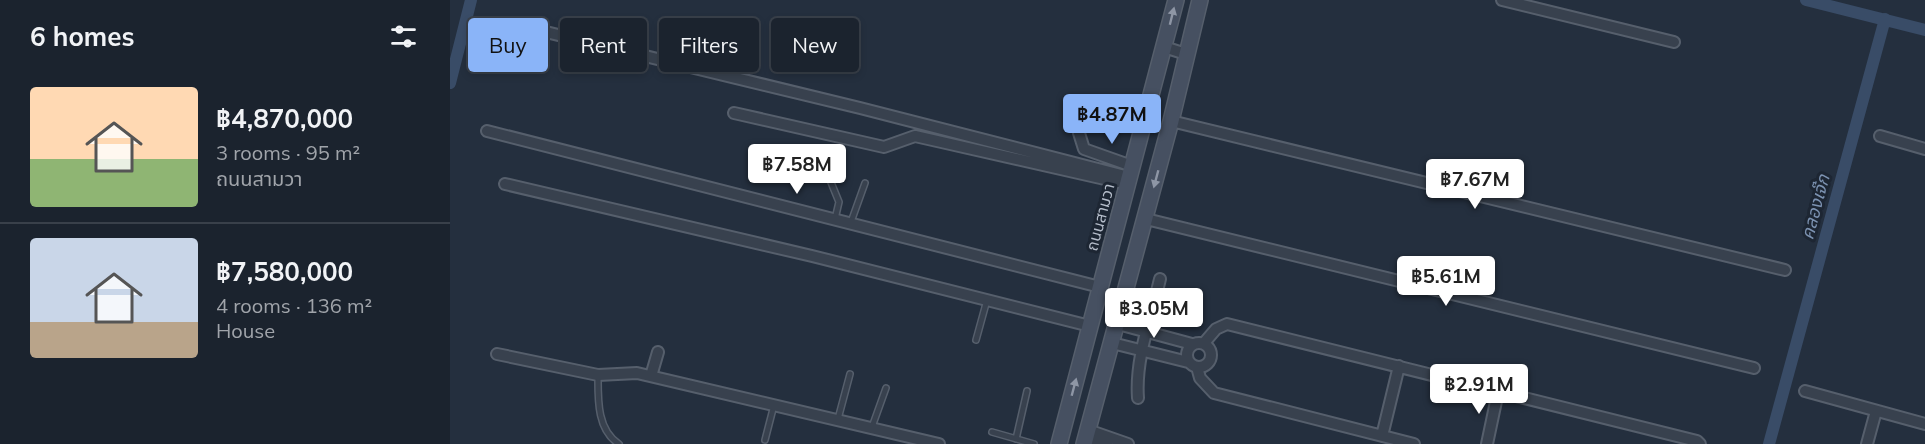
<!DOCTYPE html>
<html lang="en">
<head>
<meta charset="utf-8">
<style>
  :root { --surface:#1b232e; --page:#282f3a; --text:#f1f3f6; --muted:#a0a4aa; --line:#39404a; --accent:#8ab4f8 }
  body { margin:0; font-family:Mulish,"Noto Sans Thai",sans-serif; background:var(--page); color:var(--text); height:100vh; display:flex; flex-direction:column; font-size:22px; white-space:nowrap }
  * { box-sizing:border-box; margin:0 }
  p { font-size:20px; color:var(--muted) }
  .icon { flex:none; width:33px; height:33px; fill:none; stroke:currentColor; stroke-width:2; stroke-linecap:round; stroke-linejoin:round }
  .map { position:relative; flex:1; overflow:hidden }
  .panel { display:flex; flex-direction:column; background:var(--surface); width:450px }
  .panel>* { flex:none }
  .guide { position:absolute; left:18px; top:18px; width:570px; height:54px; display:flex; gap:12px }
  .price { position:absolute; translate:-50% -51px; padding:0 14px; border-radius:6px; background:#fff; color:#222; font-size:20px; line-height:39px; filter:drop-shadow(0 2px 3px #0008) }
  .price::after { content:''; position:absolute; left:50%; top:36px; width:18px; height:14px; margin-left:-9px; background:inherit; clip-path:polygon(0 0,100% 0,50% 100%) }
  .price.selected { background:var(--accent); color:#111 }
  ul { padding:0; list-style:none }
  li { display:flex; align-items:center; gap:18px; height:150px; padding:0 30px }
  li+li { border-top:2px solid var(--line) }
  li span { display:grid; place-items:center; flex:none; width:168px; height:120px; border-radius:6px; color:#555 }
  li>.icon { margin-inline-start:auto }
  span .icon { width:72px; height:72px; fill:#fffc; stroke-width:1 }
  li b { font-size:26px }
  h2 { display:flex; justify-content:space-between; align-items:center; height:72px; padding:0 30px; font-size:26px }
  .tag { padding:0 21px; border-radius:6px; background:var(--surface); box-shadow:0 3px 9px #0003,0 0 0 2px var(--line); font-size:21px; line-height:54px }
  .tag.selected { background:var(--accent); color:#111 }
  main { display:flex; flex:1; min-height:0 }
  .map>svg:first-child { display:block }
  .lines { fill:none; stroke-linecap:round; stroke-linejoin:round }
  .canal { stroke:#394c67; stroke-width:12 }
  .lane-casing { stroke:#565f6c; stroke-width:8 }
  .street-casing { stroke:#565f6c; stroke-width:14 }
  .secondary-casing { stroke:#565f6c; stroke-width:18 }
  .lane { stroke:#38414e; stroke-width:5 }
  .street { stroke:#38414e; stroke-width:10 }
  .secondary { stroke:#465061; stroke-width:15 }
  .oneway { fill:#8e96a5 }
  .labels { text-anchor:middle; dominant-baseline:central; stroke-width:6; stroke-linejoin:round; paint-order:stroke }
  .street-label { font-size:16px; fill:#b4bcc9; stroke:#1d2633 }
  .water-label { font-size:18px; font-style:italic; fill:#7c92b1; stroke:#1d2633 }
</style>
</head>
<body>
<main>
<section class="panel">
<h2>6 homes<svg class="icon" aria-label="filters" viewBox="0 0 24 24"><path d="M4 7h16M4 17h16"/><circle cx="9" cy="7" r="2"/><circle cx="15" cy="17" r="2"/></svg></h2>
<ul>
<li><span style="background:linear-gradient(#ffd9b3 60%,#8fb573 0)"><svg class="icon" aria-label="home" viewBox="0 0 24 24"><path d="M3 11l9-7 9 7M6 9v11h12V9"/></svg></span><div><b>฿4,870,000</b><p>3 rooms · 95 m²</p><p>ถนนสามวา</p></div></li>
<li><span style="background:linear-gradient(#c9d6e8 70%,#b9a48a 0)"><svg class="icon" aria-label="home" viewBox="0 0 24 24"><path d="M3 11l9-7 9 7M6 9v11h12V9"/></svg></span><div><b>฿7,580,000</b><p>4 rooms · 136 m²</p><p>House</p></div></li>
</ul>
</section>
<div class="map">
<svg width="1475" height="444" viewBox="0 0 1475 444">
  <rect width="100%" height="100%" fill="#242f3e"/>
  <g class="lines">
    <path class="canal" d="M1356 0 1475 30
      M0 83 21 0
      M1319 444 1435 19"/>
    <g class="lane-casing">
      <path id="lane" d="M376 170 389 202 385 219
        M401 222 415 183
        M526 340 537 300
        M148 375C148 400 147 430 169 444
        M388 419 400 374
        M422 427 436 388
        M542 432 584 444
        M566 439 577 391
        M315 440 324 405"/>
    </g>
    <g class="street-casing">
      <path id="street" d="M1052 0 1224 42
        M67 25 410 108 679 177
        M714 47 736 54
        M284 113 434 147 465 136 668 182
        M721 121 1335 270
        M37 131 650 287
        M629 133 634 149 682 166
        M1430 136 1475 149
        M55 184 362 256 640 326
        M696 219 1304 368
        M668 324 742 344
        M737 355a12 12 0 1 1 24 0a12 12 0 1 1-24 0Z
        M662 343 738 362
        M754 343 766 329 777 324 1247 441 1250 444
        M47 354 148 375 187 373 489 444
        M747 367 750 378 764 393 964 444
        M201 376 208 352
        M1355 391 1475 424
        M688 398C685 359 701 317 710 279
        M638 430 678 444
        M932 436 949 366
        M636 438 657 444
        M1037 444 1048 392
        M1417 444 1426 411"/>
    </g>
    <g class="secondary-casing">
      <path id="secondary" d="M609 444 726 0
        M634 444 721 121 750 0"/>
    </g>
    <use href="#lane" class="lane"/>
    <use href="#street" class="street"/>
    <use href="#secondary" class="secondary"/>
  </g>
  <defs><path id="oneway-solid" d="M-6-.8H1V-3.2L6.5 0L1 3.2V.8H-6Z" transform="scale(1.5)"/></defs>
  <g class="oneway">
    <use href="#oneway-solid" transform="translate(722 16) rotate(-76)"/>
    <use href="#oneway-solid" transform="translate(706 179) rotate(105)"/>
    <use href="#oneway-solid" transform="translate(624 387) rotate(-75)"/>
  </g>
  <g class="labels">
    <g class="street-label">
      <text transform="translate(650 217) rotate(-75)">ถนนสามวา</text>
    </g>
    <g class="water-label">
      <text transform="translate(1365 207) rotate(-75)">คลองเจ๊ก</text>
    </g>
  </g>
</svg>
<b class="price selected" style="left:662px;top:145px">฿4.87M</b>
<b class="price" style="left:347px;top:195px">฿7.58M</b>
<b class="price" style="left:1025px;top:210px">฿7.67M</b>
<b class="price" style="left:996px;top:307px">฿5.61M</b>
<b class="price" style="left:704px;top:339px">฿3.05M</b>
<b class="price" style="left:1029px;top:415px">฿2.91M</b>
<div class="guide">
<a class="tag selected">Buy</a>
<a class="tag">Rent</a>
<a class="tag">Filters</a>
<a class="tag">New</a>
</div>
</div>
</main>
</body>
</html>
